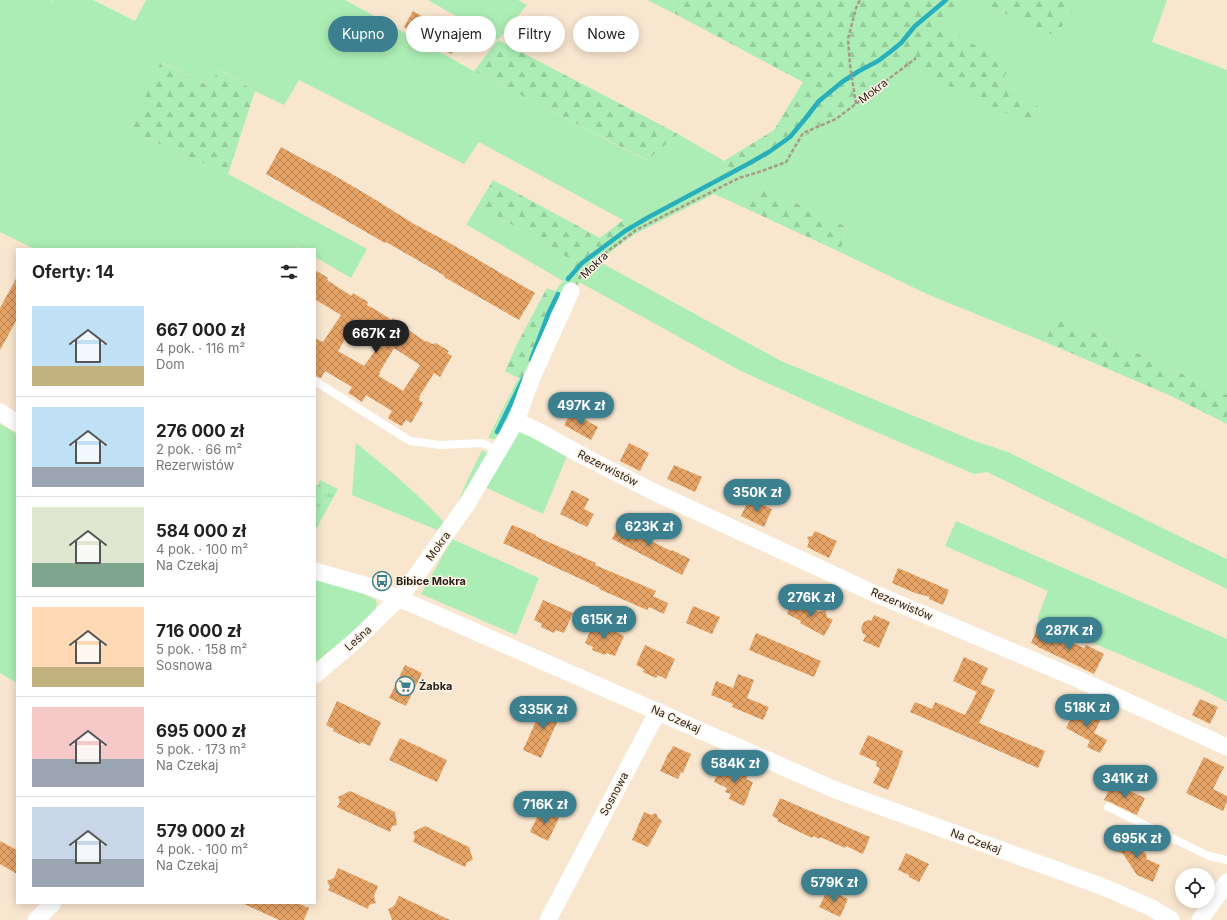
<!DOCTYPE html>
<html lang="pl">
<head>
<meta charset="utf-8">
<style>
  :root { --surface:#fff; --page:#f2f2f2; --text:#222; --muted:#767676; --line:#e0e0e0; --accent:#3c808f }
  body { margin:0; font-family:Inter,sans-serif; background:var(--page); color:var(--text); height:100vh; display:flex; flex-direction:column; font-size:15px; white-space:nowrap }
  * { box-sizing:border-box; margin:0 }
  p { font-size:13px; color:var(--muted) }
  .icon { flex:none; width:22px; height:22px; fill:none; stroke:currentColor; stroke-width:2; stroke-linecap:round; stroke-linejoin:round }
  .map { position:relative; flex:1; overflow:hidden }
  .panel { position:absolute; left:16px; top:248px; width:300px; height:656px; display:flex; flex-direction:column; background:var(--surface); border-radius:0px; box-shadow:0 2px 10px #0003 }
  .panel>* { flex:none }
  .top-card { position:absolute; left:328px; top:16px; width:380px; height:36px; display:flex; gap:8px }
  .controls { position:absolute; left:1175px; top:868px; display:grid; gap:8px }
  .controls a { display:grid; place-items:center; width:40px; height:40px; border-radius:50%; background:var(--surface); box-shadow:0 2px 10px #0003; font-size:20px }
  .price { position:absolute; translate:-50% -34px; padding:0 9px; border-radius:14px; background:var(--accent); color:#fff; font-size:13px; line-height:26px; filter:drop-shadow(0 1px 2px #0008) }
  .price::after { content:''; position:absolute; left:50%; top:24px; width:12px; height:9px; margin-left:-6px; background:inherit; clip-path:polygon(0 0,100% 0,50% 100%) }
  .price.on { background:#222; color:#fff }
  ul { padding:0; list-style:none }
  li { display:flex; align-items:center; gap:12px; height:100px; padding:0 16px }
  li+li { border-top:1px solid var(--line) }
  li span { display:grid; place-items:center; flex:none; width:112px; height:80px; border-radius:0px; color:#555 }
  li>.icon { margin-inline-start:auto }
  span .icon { width:48px; height:48px; fill:#fffc; stroke-width:1 }
  li b { font-size:17px }
  h2 { display:flex; justify-content:space-between; align-items:center; height:48px; padding:0 16px; font-size:17px }
  .pill { padding:0 14px; border-radius:18px; background:var(--surface); box-shadow:0 2px 10px #0003; font-size:14px; line-height:36px }
  .pill.on { background:var(--accent); color:#fff }
  .map>svg:first-child { display:block }
  .grass { fill:#acedb5 }
  .forest { fill:url(#forest-firs) }
  .park { fill:url(#park-tufts) }
  .lines { fill:none; stroke-linecap:round; stroke-linejoin:round }
  .stream { stroke:#28afbc; stroke-width:4.5 }
  .building { fill:url(#building-cross-hatch); fill-rule:evenodd }
  .path { stroke:#a89a89; stroke-width:2.5; stroke-dasharray:4 2; stroke-linecap:butt }
  .lane { stroke:#fff; stroke-width:8 }
  .street { stroke:#fff; stroke-width:17 }
  .labels { text-anchor:middle; dominant-baseline:central; stroke-width:3; stroke-linejoin:round; paint-order:stroke }
  .street-label { font-size:11px; fill:#29221a; stroke:#fff4e7 }
  .poi-label { font-size:11px; font-weight:bold; fill:#29221a; stroke:#fff4e7; text-anchor:start }
</style>
</head>
<body>
<div class="map">
<svg width="1227" height="920" viewBox="0 0 1227 920">
  <defs>
    <pattern id="forest-firs" width="22" height="20" patternUnits="userSpaceOnUse"><rect width="22" height="20" fill="#acedb5"/><path d="M5 1l3.5 6h-7zM16 11l3.5 6h-7z" fill="#94cb9b"/></pattern>
    <pattern id="park-tufts" width="24" height="20" patternUnits="userSpaceOnUse"><rect width="24" height="20" fill="#acedb5"/><path d="M3 7l-1-3M5 7V3M7 7l1-3M15 17l-1-3M17 17v-4M19 17l1-3" fill="none" stroke="#94cb9b"/></pattern>
    <pattern id="building-cross-hatch" width="8" height="8" patternUnits="userSpaceOnUse"><rect width="8" height="8" fill="#e5a366"/><path d="M0 0l8 8M0 8l8-8" fill="none" stroke="#ba8453"/></pattern>
  </defs>
  <rect width="100%" height="100%" fill="#f8e6cf"/>
  <path class="grass" d="M0 0H51L53 1 54 0H93L135 21 146 0H345L474 71 646 160 678 134 724 161 735 174 809 134 904 65 1034 125 1040 108 1002 81 1009 66 946 28 970 0H975L1055 36 1077 5 1072 0H1167L1152 42 1227 70V395L1056 315 1045 342 929 295 840 252 847 227 762 187 747 209 714 194 633 235 623 220 479 142 464 164 299 80 284 105 255 91 220 70 209 86 162 62 130 131 228 174 367 249 351 278 315 257V249H301L297 247 296 249H35L0 232Z
    M428 0H518L527 5 498 40Z
    M647 0H672L675 14Z
    M478 205 577 263 563 281 467 225H466Z
    M598 261 781 361 972 440 1008 452 1197 545 1227 559V589L987 472 974 474 848 420 739 370 579 282Z
    M518 379 526 383 497 440 488 438Z
    M0 424 17 434V683L0 673Z
    M518 431 536 435 567 456 543 514 485 487Z
    M356 443C387 468 417 493 444 522L437 530 352 495Z
    M482 450 489 454 457 504 466 483Z
    M956 521 1227 639V702L1201 689 1037 619 1048 591 945 546Z
    M452 539 539 578 516 635 421 594Z
    M315 577 344 586 375 599 377 604 373 615 315 663Z"/>
  <path class="forest" d="M672 0H970L946 28 1010 66 1002 81 1040 108 1034 126 904 65 809 134 735 174 724 161 774 130 803 82 675 14Z
    M975 0H1072L1077 5 1055 36Z
    M498 40 678 134 647 160 474 71Z
    M161 62 209 86 219 70 255 91 228 174 130 131Z
    M493 180 600 238 623 220 633 235 598 261 579 282 535 387 505 371 517 344 547 288 555 291 577 263 478 205Z
    M762 187 847 227 840 252 747 209Z
    M1056 315 1227 395V424L1169 395 1045 342Z"/>
  <path class="park" d="M320 480 338 489 315 531V489Z"/>
  <g class="lines">
    <path class="stream" d="M568 279 582 263 625 231 647 218 746 165 769 152 790 137 805 119 819 101 842 82 859 71 878 61 890 52 901 43 915 26 946 0
      M531 360 549 312 558 294
      M497 432 523 379"/>
  </g>
  <path class="building" d="M413 11 460 38 451 54 404 27Z
    M281 147 325 171V170L371 197 414 224 446 241 535 293 519 320 444 277 445 276 386 242 385 243 266 174Z
    M315 270 328 278 327 280 339 288 352 296 353 293 368 302 367 305 381 313 392 320 393 318 408 327 407 329 426 342 427 341 432 344 436 343 449 351 447 353 452 356 440 377 434 373 419 397 420 398 419 400 423 403 411 423 406 420 402 426 394 422 388 418 392 411 366 395 362 402 355 397 348 393 352 387 325 371 321 378 315 376V338L323 342 341 315 316 300 315 301ZM354 324 360 326 381 340 377 346 378 347 364 366 338 351ZM394 348 420 365 403 391 379 376 380 373H379Z
    M17 277V319L0 350V308Z
    M571 412 598 427 591 440 564 425Z
    M629 443 649 453 640 471 620 461Z
    M674 465 702 477 695 492 667 479Z
    M572 490 589 499 584 509 594 514 587 527 560 514Z
    M749 499 772 509 764 527 741 516Z
    M624 515 640 523 635 533 671 551 672 550 690 559 682 575 612 539Z
    M512 525 536 535 535 536 596 563 595 565 656 591 653 596 668 603 664 614 649 607 647 610 599 589 600 588 503 543Z
    M815 531 837 541 829 558 807 547 809 542 807 537 812 536Z
    M898 568 949 590 943 605 929 599 930 597 915 593 892 583Z
    M543 600 573 613 564 633 556 630 554 633 541 627 542 624 534 620Z
    M794 601 812 611 813 609 819 612 825 610 827 617 833 620 824 636 800 623 801 621 787 614Z
    M693 606 720 617 712 634 686 623Z
    M874 615 890 622 879 648 863 641 866 635 863 634 861 628 864 622 869 620 871 621Z
    M594 622 624 636 615 656 606 653 605 655 592 650 593 647 585 643Z
    M1037 629 1045 632V631L1084 648 1086 645 1104 654 1094 674 1076 665 1038 647V646L1031 643Z
    M756 633 821 661 814 677 749 650Z
    M645 645 675 659 666 679 658 675 656 678 643 672 644 669 636 665Z
    M964 657 988 668 979 688 981 684 995 690 979 723 1045 751 1038 768 910 712 915 702 932 709 935 702 965 715 977 692 953 681Z
    M405 665 422 673 406 706 389 698Z
    M738 674 754 680 747 698 769 707 763 720 732 707 733 704 711 695 716 681 733 688Z
    M1200 699 1218 707 1210 724 1192 715Z
    M337 701 381 722 370 746 361 742 360 744 333 731 334 729 326 725Z
    M545 701 563 709 541 758 523 750Z
    M1078 705 1102 717 1094 733 1107 740 1100 753 1087 747 1090 741 1066 728Z
    M868 735 903 751 898 766 888 790 873 783 880 768 876 766 877 762 859 754Z
    M400 738 447 760 437 782 389 760Z
    M673 746 691 754 683 773 681 772 678 779 660 771 669 752H670Z
    M1204 757 1224 767 1213 789 1227 796V802L1223 811 1186 793Z
    M721 766 735 772 737 767 749 772 746 779 753 782 744 806 729 799 731 794 725 792 727 788 714 782Z
    M1112 783 1145 798 1137 815 1110 802 1104 800Z
    M350 791 395 812 397 825 392 826 390 832 337 807 340 802 338 797Z
    M780 798 870 837 863 854 846 846 845 848 820 837 819 839 813 836 812 838 777 821 778 819 772 816Z
    M541 809 546 812 552 809 554 815 559 818 548 841 530 832Z
    M644 812 651 815 656 813 658 818 662 821 648 847 632 840Z
    M425 826 469 847 473 860 467 862 465 867 413 842 415 837 413 832Z
    M1119 836 1139 844 1147 856 1146 859 1160 865 1153 882 1137 875 1123 854 1113 850Z
    M0 841 17 850V874L0 864Z
    M906 853 929 864 919 882 909 877V875L898 870Z
    M338 868 378 886 374 896 376 903 369 905 368 909 328 890 330 887 327 881 334 878Z
    M828 889 848 899 840 917 819 907Z
    M399 896 412 902 450 920H392L388 909 394 906Z
    M242 903H297L309 908 304 920H279Z"/>
  <g class="lines">
    <path class="path" d="M856 104 850 65 848 39 856 8 860 0
      M579 279 582 273 604 254 636 230 739 178 762 171 786 162 803 133 836 119 916 58"/>
    <path class="lane" d="M315 381 410 441 440 445 483 443 498 451
      M1108 807 1209 856 1227 860"/>
    <path class="street" d="M0 412 17 423
      M516 421 536 430 583 456 652 491 871 592 1080 680 1227 747
      M315 571 371 587 419 607 838 791 1101 886 1152 908 1171 920
      M315 675 356 640 398 599 411 583 467 504 516 421 531 380 571 291
      M36 920 53 903
      M548 920 658 711
      M1200 920 1227 882"/>
  </g>
  <defs>
    <g id="bus-ring" transform="scale(1)"><circle r="9.5" fill="#fff4e7" stroke="#3c808f" stroke-width="1.5"/><path d="M-5-6H5V4H4V6H2V4H-2V6H-4V4H-5ZM-3.5-4V0h7V-4ZM-3.5 1.2v1.5H-2V1.2ZM2 1.2v1.5H3.5V1.2Z" fill="#3c808f"/></g>
    <g id="supermarket-ring" transform="scale(1)"><circle r="9.5" fill="#fff4e7" stroke="#3c808f" stroke-width="1.5"/><path d="M-6-5.5h2.5l.6 2H6L4.5 2H-2.5L-4.4-4H-6ZM-1.5 3.2a1.3 1.3 0 1 0 .1 0ZM3 3.2a1.3 1.3 0 1 0 .1 0Z" fill="#3c808f"/></g>
  </defs>
  <g fill-rule="evenodd">
    <use href="#bus-ring" x="382" y="581"/>
    <use href="#supermarket-ring" x="405" y="686"/>
  </g>
  <g class="labels">
    <g class="street-label">
      <text transform="translate(873 91) rotate(-37)">Mokra</text>
      <text transform="translate(594 265) rotate(-44)">Mokra</text>
      <text transform="translate(608 468) rotate(27)">Rezerwistów</text>
      <text transform="translate(438 546) rotate(-54)">Mokra</text>
      <text transform="translate(902 604) rotate(23)">Rezerwistów</text>
      <text transform="translate(358 638) rotate(-42)">Leśna</text>
      <text transform="translate(676 719) rotate(24)">Na Czekaj</text>
      <text transform="translate(614 794) rotate(-62)">Sosnowa</text>
      <text transform="translate(976 841) rotate(20)">Na Czekaj</text>
    </g>
    <g class="poi-label">
      <text x="396" y="581">Bibice Mokra</text>
      <text x="419" y="686">Żabka</text>
    </g>
  </g>
</svg>
<div class="controls">
<a><svg class="icon" aria-label="locate" viewBox="0 0 24 24"><circle cx="12" cy="12" r="6"/><path d="M12 2v4M12 18v4M2 12h4M18 12h4"/></svg></a>
</div>
<b class="price on" style="left:376px;top:354px">667K zł</b>
<b class="price" style="left:581px;top:426px">497K zł</b>
<b class="price" style="left:757px;top:513px">350K zł</b>
<b class="price" style="left:649px;top:547px">623K zł</b>
<b class="price" style="left:811px;top:618px">276K zł</b>
<b class="price" style="left:604px;top:640px">615K zł</b>
<b class="price" style="left:1069px;top:651px">287K zł</b>
<b class="price" style="left:1087px;top:728px">518K zł</b>
<b class="price" style="left:543px;top:730px">335K zł</b>
<b class="price" style="left:735px;top:784px">584K zł</b>
<b class="price" style="left:1125px;top:799px">341K zł</b>
<b class="price" style="left:545px;top:825px">716K zł</b>
<b class="price" style="left:1137px;top:859px">695K zł</b>
<b class="price" style="left:834px;top:903px">579K zł</b>
<div class="top-card">
<a class="pill on">Kupno</a>
<a class="pill">Wynajem</a>
<a class="pill">Filtry</a>
<a class="pill">Nowe</a>
</div>
<section class="panel">
<h2>Oferty: 14<svg class="icon" aria-label="filters" viewBox="0 0 24 24"><path d="M4 7h16M4 17h16"/><circle cx="9" cy="7" r="2"/><circle cx="15" cy="17" r="2"/></svg></h2>
<ul>
<li><span style="background:linear-gradient(#bfe0f5 75%,#c2b280 0)"><svg class="icon" aria-label="home" viewBox="0 0 24 24"><path d="M3 11l9-7 9 7M6 9v11h12V9"/></svg></span><div><b>667 000 zł</b><p>4 pok. · 116 m²</p><p>Dom</p></div></li>
<li><span style="background:linear-gradient(#bfe0f5 75%,#9aa5b1 0)"><svg class="icon" aria-label="home" viewBox="0 0 24 24"><path d="M3 11l9-7 9 7M6 9v11h12V9"/></svg></span><div><b>276 000 zł</b><p>2 pok. · 66 m²</p><p>Rezerwistów</p></div></li>
<li><span style="background:linear-gradient(#dfe7d0 70%,#7fa58c 0)"><svg class="icon" aria-label="home" viewBox="0 0 24 24"><path d="M3 11l9-7 9 7M6 9v11h12V9"/></svg></span><div><b>584 000 zł</b><p>4 pok. · 100 m²</p><p>Na Czekaj</p></div></li>
<li><span style="background:linear-gradient(#ffd9b3 75%,#c2b280 0)"><svg class="icon" aria-label="home" viewBox="0 0 24 24"><path d="M3 11l9-7 9 7M6 9v11h12V9"/></svg></span><div><b>716 000 zł</b><p>5 pok. · 158 m²</p><p>Sosnowa</p></div></li>
<li><span style="background:linear-gradient(#f6c9c9 65%,#9aa5b1 0)"><svg class="icon" aria-label="home" viewBox="0 0 24 24"><path d="M3 11l9-7 9 7M6 9v11h12V9"/></svg></span><div><b>695 000 zł</b><p>5 pok. · 173 m²</p><p>Na Czekaj</p></div></li>
<li><span style="background:linear-gradient(#c9d6e8 65%,#9aa5b1 0)"><svg class="icon" aria-label="home" viewBox="0 0 24 24"><path d="M3 11l9-7 9 7M6 9v11h12V9"/></svg></span><div><b>579 000 zł</b><p>4 pok. · 100 m²</p><p>Na Czekaj</p></div></li>
</ul>
</section>
</div>
</body>
</html>
